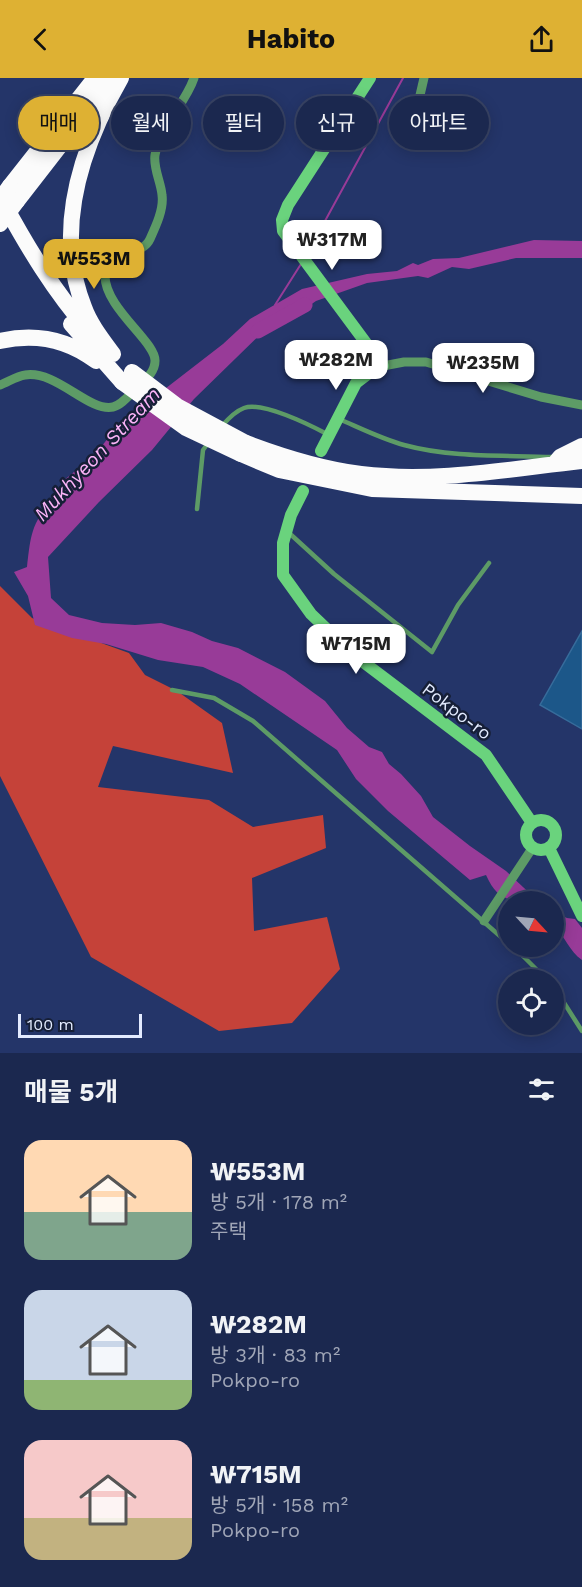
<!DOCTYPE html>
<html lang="ko">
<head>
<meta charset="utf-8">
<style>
  :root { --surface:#1b284f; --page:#243056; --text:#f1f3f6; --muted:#a0a6b7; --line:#394466; --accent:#deb133 }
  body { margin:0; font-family:"Work Sans","Noto Sans KR",sans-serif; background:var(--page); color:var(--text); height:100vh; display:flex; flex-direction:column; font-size:22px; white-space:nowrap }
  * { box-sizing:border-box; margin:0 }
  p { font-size:20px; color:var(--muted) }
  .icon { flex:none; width:33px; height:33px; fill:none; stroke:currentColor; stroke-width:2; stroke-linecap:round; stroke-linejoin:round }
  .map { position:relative; height:975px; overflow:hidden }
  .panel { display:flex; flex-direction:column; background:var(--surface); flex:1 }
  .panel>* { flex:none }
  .banner { position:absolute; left:18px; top:18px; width:546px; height:54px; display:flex; gap:12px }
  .needle { width:39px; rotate:116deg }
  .tools { position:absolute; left:498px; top:813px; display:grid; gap:12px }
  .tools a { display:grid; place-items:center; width:66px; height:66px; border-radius:50%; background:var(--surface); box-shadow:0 3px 15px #0003,0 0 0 2px var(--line); font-size:30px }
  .scale { position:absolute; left:18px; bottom:15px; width:124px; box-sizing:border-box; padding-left:6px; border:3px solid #e3ebff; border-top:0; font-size:16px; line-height:21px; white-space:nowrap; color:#e3ebff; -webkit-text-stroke:4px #161f37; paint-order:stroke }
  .price { position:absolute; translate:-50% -51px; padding:0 14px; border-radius:12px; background:#fff; color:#222; font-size:20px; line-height:39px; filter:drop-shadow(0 2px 3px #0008) }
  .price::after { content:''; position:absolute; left:50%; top:36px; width:18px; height:14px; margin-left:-9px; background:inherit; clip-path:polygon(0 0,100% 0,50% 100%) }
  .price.on { background:var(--accent); color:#111 }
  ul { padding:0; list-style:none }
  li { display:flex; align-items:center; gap:18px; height:150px; padding:0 24px }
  li span { display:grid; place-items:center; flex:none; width:168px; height:120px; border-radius:18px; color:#555 }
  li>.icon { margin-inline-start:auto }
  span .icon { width:72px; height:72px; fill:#fffc; stroke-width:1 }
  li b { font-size:26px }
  h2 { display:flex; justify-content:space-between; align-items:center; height:72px; padding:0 24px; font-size:26px }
  .pill { padding:0 21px; border-radius:27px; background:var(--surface); box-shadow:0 3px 15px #0003,0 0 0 2px var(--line); font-size:21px; line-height:54px }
  .pill.on { background:var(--accent); color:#111 }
  header { display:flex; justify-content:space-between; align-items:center; height:78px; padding:0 24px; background:var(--accent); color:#111; font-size:27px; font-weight:700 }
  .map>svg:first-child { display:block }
  .forest { fill:#c54239 }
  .water { fill:#983b98 }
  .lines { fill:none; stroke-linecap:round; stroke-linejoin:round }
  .stream { stroke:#983b98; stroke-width:2 }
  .river { stroke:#983b98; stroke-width:15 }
  .building { fill:#1c5789; stroke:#376c9b; stroke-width:1.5 }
  .lane { stroke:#5d9b66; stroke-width:4.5 }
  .street { stroke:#5d9b66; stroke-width:9 }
  .secondary { stroke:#6ad37d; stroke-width:12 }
  .highway { stroke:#fbfbfb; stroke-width:16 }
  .highway-bridge { stroke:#fbfbfb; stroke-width:16 }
  .labels { text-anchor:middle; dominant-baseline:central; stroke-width:5; stroke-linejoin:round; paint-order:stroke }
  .street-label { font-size:18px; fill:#e3ebff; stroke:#161f37 }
  .water-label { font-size:20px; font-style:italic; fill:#fbb4f8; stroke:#161f37 }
</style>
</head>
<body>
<header><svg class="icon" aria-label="back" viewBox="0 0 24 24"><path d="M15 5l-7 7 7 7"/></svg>Habito<svg class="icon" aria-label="share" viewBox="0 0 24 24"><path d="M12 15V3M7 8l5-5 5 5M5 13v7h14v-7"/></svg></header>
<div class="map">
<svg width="582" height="975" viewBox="0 0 582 975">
  <rect width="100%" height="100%" fill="#243569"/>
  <path class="forest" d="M0 508 32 540 129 575 145 597 177 613 222 645 233 695 113 668 98 709 209 722 253 749 323 737 326 770 252 800 254 853 327 839 340 891 292 945 219 953 91 879 0 698Z"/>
  <path class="water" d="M534 162 582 163V180H516L469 191 452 189 428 200 418 198 367 205 316 223 306 230 277 240 194 321 152 372 99 424 48 479 51 520 69 537 102 545 135 547 161 545 192 554 212 563 238 570 285 594 325 623 347 650 369 669 382 674 389 686 401 696 421 718 433 739 470 768 506 793 538 823C511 823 498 824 486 797L470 802 388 733 356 701 337 672 240 606 203 589 158 582 106 566 72 560 35 547 28 518 14 494 27 489C30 464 31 438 55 425L63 403 96 376 117 348 223 266 250 241 302 211 367 196 397 193 413 185 418 187 433 181 459 180Z
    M554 834 567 840 575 841 582 850V882C569 873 566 859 554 849Z"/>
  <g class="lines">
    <path class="stream" d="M307 176 403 0
      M275 227 301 186"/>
    <path class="river" d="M258 253 305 227"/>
  </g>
  <path class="building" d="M582 553V651L540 627Z"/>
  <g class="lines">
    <path class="lane" d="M339 341C360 350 382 361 404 367 452 380 503 377 552 379
      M222 348C227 342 236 333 244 330 262 323 310 347 327 356
      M197 431 203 372 209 364
      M288 454 334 496 432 574 458 527 489 485
      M172 612 214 620 253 643 508 865
      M513 868 547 902
      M554 909 582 953"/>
    <path class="street" d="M414 43 424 0
      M383 288 404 284H426L541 319 582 327
      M0 307C8 304 17 298 25 297 57 292 88 334 113 329 122 327 131 315 138 309 145 302 155 294 155 283 156 264 105 230 105 198 104 171 142 180 150 161 156 148 164 131 162 117 161 104 153 90 155 77 160 47 185 27 194 0
      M484 843 533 769"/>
    <path class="secondary" d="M321 373 356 305 373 292 383 288 283 153 282 142 288 127 370 0
      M303 413 291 437 283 465V497L311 536 354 577 486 677 532 745
      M526 757a15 15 0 1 1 30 0a15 15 0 1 1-30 0Z
      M549 770 582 838"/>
    <path class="highway" d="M10 108 95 0
      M17 123 111 2
      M3 124C28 170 54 213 88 252
      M71 246 122 304
      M0 263C35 255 67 261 96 283
      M113 276C102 261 90 246 84 229 53 151 82 68 121 0
      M246 365C283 379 321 391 361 396 435 405 509 391 582 383
      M241 376 279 392 372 411 582 418
      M555 385 560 379 582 368"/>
    <path class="highway-bridge" d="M0 121 10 108
      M0 146 17 123
      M132 294 177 328 246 365
      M122 304 186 350 241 376"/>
  </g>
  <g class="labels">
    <g class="street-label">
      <text transform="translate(457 633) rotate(37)">Pokpo-ro</text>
    </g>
    <g class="water-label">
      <text transform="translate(97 376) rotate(-47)">Mukhyeon Stream</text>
    </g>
  </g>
</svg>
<div class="tools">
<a><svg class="needle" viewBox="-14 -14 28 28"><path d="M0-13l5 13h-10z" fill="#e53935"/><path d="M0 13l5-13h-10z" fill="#a0a6b7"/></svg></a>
<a><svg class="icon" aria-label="locate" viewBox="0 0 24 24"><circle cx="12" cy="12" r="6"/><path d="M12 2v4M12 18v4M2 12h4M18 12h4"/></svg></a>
</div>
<div class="scale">100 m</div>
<b class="price" style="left:332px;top:193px">₩317M</b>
<b class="price on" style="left:94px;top:212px">₩553M</b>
<b class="price" style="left:336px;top:313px">₩282M</b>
<b class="price" style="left:483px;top:316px">₩235M</b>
<b class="price" style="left:356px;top:597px">₩715M</b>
<div class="banner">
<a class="pill on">매매</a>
<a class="pill">월세</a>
<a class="pill">필터</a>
<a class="pill">신규</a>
<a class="pill">아파트</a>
</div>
</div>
<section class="panel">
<h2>매물 5개<svg class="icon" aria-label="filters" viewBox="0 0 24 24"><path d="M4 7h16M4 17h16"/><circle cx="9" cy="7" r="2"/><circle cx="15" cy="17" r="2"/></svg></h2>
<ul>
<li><span style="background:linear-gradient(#ffd9b3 60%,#7fa58c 0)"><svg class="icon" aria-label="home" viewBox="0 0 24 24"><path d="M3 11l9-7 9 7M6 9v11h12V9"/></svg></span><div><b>₩553M</b><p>방 5개 · 178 m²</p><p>주택</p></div></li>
<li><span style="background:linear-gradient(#c9d6e8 75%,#8fb573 0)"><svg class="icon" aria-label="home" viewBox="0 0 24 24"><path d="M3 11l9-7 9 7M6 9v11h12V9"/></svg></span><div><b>₩282M</b><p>방 3개 · 83 m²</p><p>Pokpo-ro</p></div></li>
<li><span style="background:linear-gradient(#f6c9c9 65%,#c2b280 0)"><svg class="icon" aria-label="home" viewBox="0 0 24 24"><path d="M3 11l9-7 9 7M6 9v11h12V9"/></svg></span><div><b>₩715M</b><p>방 5개 · 158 m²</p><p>Pokpo-ro</p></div></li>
</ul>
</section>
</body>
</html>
